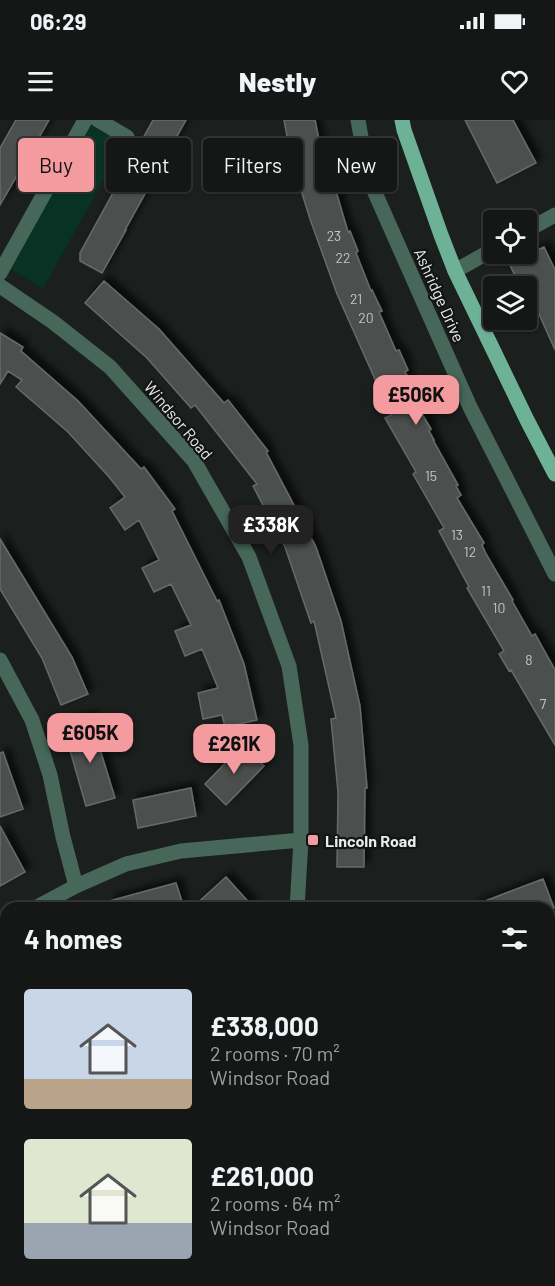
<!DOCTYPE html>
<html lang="en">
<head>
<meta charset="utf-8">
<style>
  :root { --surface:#141716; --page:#1d201f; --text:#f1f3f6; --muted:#9d9fa1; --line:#333635; --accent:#f49b9f }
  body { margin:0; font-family:Barlow,sans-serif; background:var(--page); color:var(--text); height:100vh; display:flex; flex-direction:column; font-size:22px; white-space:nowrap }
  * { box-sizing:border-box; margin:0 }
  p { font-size:20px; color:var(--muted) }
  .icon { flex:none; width:33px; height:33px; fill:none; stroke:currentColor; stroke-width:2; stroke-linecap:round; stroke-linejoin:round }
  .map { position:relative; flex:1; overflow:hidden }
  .side { position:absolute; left:0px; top:782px; width:555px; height:386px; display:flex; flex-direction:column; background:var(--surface); border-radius:18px 18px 0 0; box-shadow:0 2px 4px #0004,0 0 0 2px var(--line) }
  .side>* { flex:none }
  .top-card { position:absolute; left:18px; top:18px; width:519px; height:54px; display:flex; gap:12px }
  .buttons { position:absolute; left:483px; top:90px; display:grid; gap:12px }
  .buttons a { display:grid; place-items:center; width:54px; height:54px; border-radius:6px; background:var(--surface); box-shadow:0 2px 4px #0004,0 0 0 2px var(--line); font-size:30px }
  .price { position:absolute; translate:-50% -51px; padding:0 14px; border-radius:12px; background:var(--accent); color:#111; font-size:20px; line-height:39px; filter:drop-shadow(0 2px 3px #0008) }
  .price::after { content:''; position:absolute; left:50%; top:36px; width:18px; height:14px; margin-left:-9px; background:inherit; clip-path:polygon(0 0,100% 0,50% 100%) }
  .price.on { background:#222; color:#fff }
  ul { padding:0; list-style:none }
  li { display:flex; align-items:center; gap:18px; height:150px; padding:0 24px }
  li span { display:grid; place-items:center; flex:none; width:168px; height:120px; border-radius:6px; color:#555 }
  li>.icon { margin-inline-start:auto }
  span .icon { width:72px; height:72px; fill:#fffc; stroke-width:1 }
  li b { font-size:26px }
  h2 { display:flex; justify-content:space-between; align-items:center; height:72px; padding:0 24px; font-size:26px }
  .chip { padding:0 21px; border-radius:6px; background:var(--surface); box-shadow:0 2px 4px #0004,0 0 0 2px var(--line); font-size:21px; line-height:54px }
  .chip.on { background:var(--accent); color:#111 }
  .status { display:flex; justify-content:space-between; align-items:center; height:42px; padding:0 30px; background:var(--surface); direction:ltr }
  .status svg { height:16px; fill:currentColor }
  header { display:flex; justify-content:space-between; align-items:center; height:78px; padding:0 24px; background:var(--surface); font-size:27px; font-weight:800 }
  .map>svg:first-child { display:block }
  .green { fill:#073224 }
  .building { fill:#4b4f4d; stroke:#676b69; stroke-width:1.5; filter:url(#shadow) }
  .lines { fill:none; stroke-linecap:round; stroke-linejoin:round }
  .minor { stroke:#47675a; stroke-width:15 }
  .major { stroke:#6db196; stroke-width:15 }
  .poi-dot { fill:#f49b9f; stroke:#121514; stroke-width:2 }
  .labels { text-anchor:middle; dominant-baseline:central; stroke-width:4.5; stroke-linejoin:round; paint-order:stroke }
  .number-label { font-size:14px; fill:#c3c6c4 }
  .street-label { font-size:16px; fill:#ebedec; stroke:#121514 }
  .poi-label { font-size:16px; font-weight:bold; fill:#ebedec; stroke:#121514; text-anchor:start }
</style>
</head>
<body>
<div class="status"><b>06:29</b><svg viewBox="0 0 49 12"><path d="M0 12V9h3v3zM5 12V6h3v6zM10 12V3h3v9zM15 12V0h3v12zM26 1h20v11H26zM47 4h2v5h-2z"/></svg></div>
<header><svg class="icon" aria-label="menu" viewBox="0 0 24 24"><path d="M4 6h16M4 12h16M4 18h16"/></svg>Nestly<svg class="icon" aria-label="heart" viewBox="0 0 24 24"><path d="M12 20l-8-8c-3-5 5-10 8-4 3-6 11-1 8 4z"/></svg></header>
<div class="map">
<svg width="555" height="1166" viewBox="0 0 555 1166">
  <defs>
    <filter id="shadow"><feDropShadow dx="5.5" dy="-5.5" stdDeviation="3" flood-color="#0009"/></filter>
  </defs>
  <rect width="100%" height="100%" fill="#1b1f1d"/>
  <path class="green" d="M90 5 124 23 43 169 10 149Z
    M555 1066V1166H313L325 1161H549V1069Z
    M6 1107V1161H170L157 1166H0V1108Z"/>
  <path class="building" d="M16 0H49L0 85V28Z
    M153 0H186L125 110H126L102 153 80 141V133Z
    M284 0H315L321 30 328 52 330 51 348 112 350 111 358 131 356 133 371 171 372 170 382 191 379 192 396 231 399 230 408 250 405 252 410 261 404 264 431 309 429 311 434 320H433L458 365 456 366 461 375 457 378 484 423 482 425 486 434 513 480 512 481 532 516 535 514 555 550V625L511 550 509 551 499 534 504 531 467 468 469 467 439 411 444 408 413 354 416 352 385 298 391 295 337 174 310 99 296 54H294Z
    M465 0H513L536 43 497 63Z
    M544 127 555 150V230L539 194 534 196 526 180V166H520L509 143Z
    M104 161 159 209 224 283 228 280 268 331 266 332 316 427 341 501 360 586 367 668H365L364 747H337L338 672 331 599 336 598 314 501 311 503 285 427 253 366 257 364 195 285 191 288 147 238 85 183Z
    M0 213 23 227 21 231 78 281 141 349 144 347 175 389 172 391 217 481 219 480 244 544 257 600 225 607 222 595 203 599 198 573 218 568 202 529 185 536 175 511 191 505 171 464 154 472 142 448 159 440 139 400 125 410 110 388 125 377 109 357 68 312 16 267 22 260 8 251 0 264Z
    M0 419 72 537 88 574 61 585 42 538 0 469Z
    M90 597 115 678 86 686 69 627 77 624 69 602Z
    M243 625 264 646 226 685 205 664Z
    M3 632 23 689 0 697V633Z
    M191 668 196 696 138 708 133 680Z
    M0 706 25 752 0 766Z
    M226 757 254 788H192Z
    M543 759 554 788H472V786Z
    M176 763 184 788H110L109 781Z"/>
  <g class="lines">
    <path class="minor" d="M98 0 127 17
      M358 0 368 57 470 287 555 454
      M526 111 555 95
      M455 151 494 129
      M0 153 85 0
      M0 166 53 202 110 247 194 341 249 437 289 546 301 625V720L297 788
      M0 540 32 600 50 655 63 717 76 766
      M35 788 76 766 126 744 181 731 301 720
      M0 806 6 803
      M0 1084 6 1083"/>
    <path class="major" d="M402 0 404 10 441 115 455 151 527 300 555 354
      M549 1028 555 1025
      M193 1166 205 1161"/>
  </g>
  <rect class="poi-dot" x="307" y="714" width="12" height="12" rx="3"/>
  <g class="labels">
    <g class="number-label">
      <text x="334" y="115">23</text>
      <text x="343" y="137">22</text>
      <text x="356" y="178">21</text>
      <text x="366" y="197">20</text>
      <text x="431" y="355">15</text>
      <text x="457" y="414">13</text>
      <text x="470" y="431">12</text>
      <text x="486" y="470">11</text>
      <text x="499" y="487">10</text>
      <text x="529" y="539">8</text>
      <text x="543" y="583">7</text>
    </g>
    <g class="street-label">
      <text transform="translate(440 175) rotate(66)">Ashridge Drive</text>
      <text transform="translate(179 300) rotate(50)">Windsor Road</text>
    </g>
    <g class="poi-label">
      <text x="325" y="720">Lincoln Road</text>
    </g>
  </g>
</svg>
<div class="buttons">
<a><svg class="icon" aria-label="locate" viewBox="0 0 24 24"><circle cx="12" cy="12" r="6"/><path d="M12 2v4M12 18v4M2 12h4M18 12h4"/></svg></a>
<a><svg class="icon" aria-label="layers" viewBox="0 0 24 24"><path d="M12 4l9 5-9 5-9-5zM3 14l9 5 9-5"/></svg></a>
</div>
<b class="price" style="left:416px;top:306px">£506K</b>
<b class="price on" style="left:271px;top:436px">£338K</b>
<b class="price" style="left:90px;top:644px">£605K</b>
<b class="price" style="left:234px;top:655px">£261K</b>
<div class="top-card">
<a class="chip on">Buy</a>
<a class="chip">Rent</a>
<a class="chip">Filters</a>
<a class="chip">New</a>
</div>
<section class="side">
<h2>4 homes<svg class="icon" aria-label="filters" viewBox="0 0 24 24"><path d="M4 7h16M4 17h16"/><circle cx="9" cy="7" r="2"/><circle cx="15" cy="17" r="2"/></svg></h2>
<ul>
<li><span style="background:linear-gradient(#c9d6e8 75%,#b9a48a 0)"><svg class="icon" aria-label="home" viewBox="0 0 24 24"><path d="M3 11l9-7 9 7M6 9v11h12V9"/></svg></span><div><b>£338,000</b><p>2 rooms · 70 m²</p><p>Windsor Road</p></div></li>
<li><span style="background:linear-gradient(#dfe7d0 70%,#9aa5b1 0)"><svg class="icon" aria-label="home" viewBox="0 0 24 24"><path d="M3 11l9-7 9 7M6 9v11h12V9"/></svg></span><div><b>£261,000</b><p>2 rooms · 64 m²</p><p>Windsor Road</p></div></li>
</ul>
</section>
</div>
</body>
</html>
